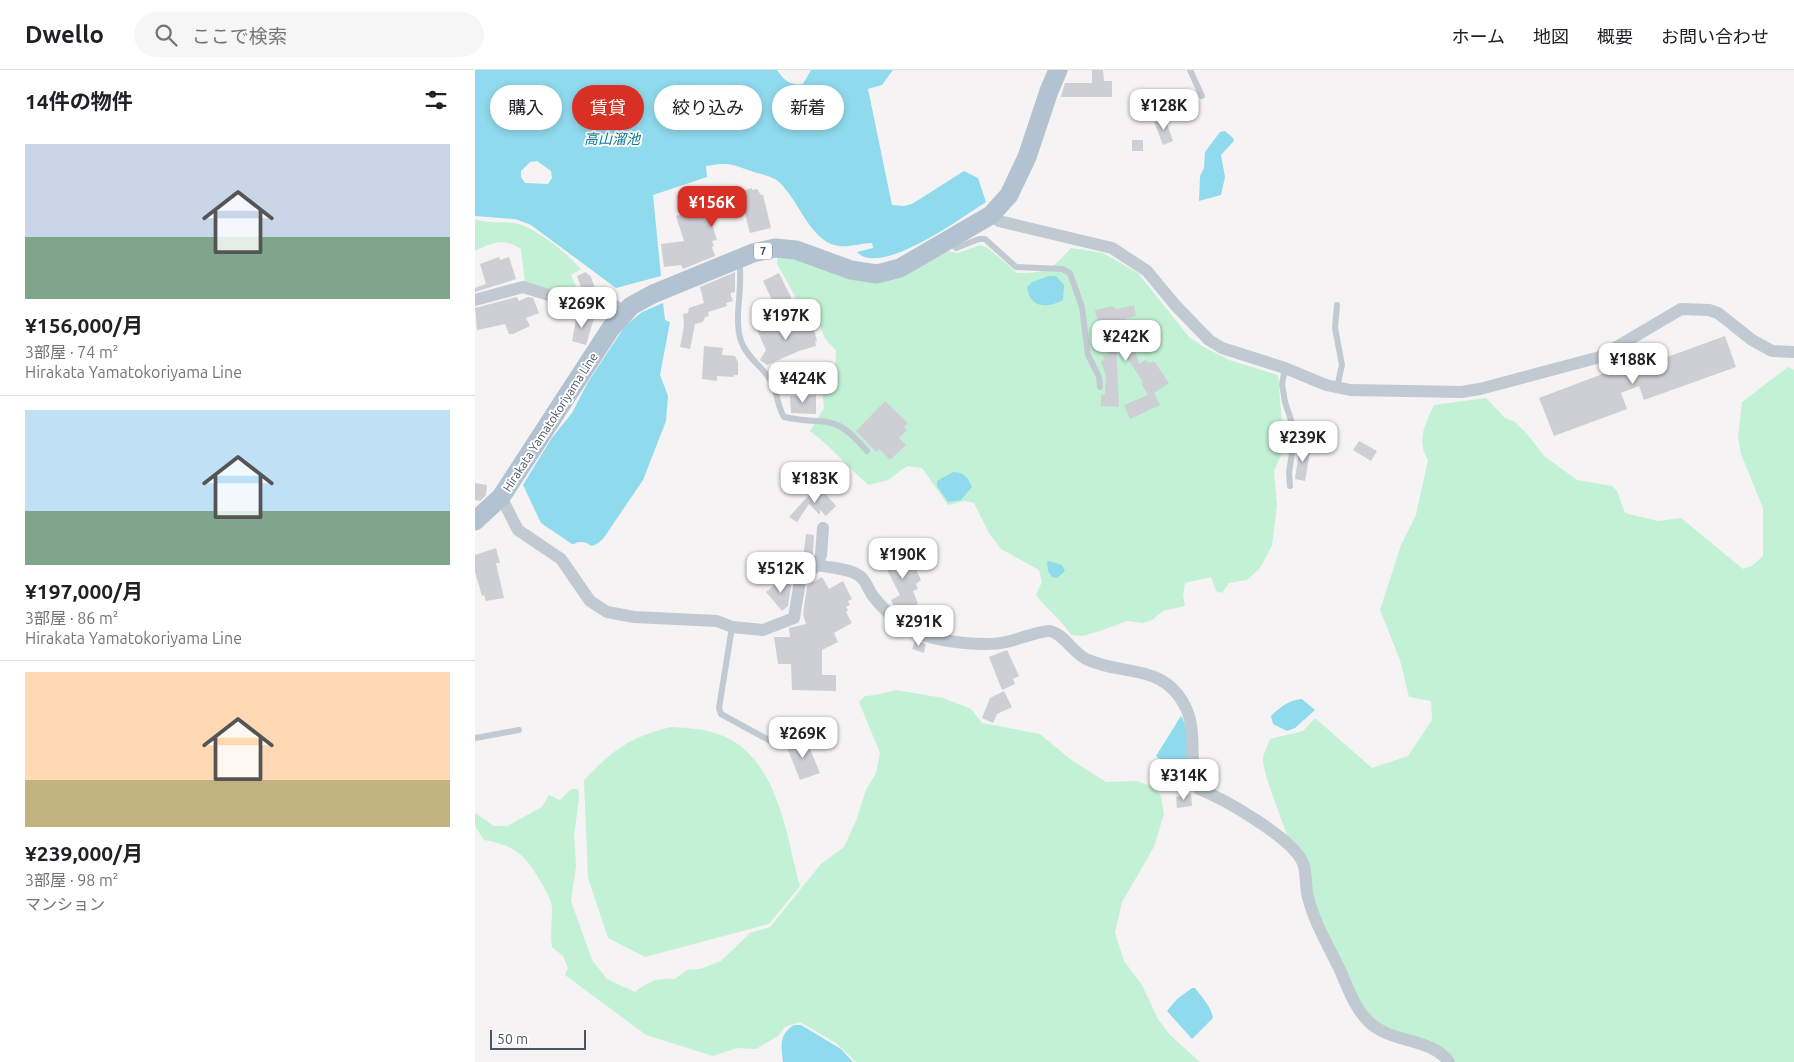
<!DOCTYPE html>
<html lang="ja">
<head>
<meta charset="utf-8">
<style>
  :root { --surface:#fff; --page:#f6f6f6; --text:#202124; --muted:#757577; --line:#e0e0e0; --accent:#d93025 }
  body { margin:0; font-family:Ubuntu,"Noto Sans JP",sans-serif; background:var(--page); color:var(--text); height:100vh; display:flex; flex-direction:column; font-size:19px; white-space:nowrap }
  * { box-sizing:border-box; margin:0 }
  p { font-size:16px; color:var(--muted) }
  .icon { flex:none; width:28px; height:28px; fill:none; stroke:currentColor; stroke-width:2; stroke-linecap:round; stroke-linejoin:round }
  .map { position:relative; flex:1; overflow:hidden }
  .sheet { display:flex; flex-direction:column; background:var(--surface); width:475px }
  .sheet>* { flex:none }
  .hud { position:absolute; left:15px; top:15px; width:475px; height:45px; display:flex; gap:10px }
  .scale { position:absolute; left:15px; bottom:12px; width:96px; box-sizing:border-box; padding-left:5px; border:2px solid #4a5661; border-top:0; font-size:14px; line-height:18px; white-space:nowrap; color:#4a5661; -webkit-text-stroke:4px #fff; paint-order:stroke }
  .price { position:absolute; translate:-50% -42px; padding:0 11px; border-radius:10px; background:#fff; color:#222; font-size:16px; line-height:32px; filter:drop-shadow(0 1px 2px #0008) }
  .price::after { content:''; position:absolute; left:50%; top:30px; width:15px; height:11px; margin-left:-8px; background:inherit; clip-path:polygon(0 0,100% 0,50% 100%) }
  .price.on { background:var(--accent); color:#fff }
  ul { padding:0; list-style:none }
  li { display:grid; align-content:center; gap:10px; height:265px; padding:0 25px }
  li+li { border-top:1px solid var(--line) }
  li span { display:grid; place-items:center; height:155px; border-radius:0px; color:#555 }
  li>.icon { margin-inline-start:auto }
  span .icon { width:90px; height:90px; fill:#fffc; stroke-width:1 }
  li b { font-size:21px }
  h2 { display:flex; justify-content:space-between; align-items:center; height:60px; padding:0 25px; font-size:21px }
  .pill { padding:0 18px; border-radius:22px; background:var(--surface); box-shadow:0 2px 8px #0003; font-size:18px; line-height:45px }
  .pill.on { background:var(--accent); color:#fff }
  header { display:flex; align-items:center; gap:30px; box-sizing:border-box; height:70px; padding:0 25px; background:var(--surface); border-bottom:1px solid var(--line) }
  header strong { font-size:24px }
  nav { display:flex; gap:28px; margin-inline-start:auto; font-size:18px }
  .search { width:350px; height:45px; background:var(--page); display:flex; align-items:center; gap:12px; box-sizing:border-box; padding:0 18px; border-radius:28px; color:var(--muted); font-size:19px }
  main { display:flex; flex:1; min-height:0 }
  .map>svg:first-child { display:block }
  .green { fill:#c3f1d5 }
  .water { fill:#90daee; fill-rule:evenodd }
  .building { fill:#cdcfd5 }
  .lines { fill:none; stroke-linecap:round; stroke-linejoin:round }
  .lane { stroke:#c1cad2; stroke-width:6 }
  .street { stroke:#c1cad2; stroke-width:12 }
  .primary { stroke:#b3c2d1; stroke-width:19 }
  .labels { text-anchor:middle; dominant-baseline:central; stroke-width:4; stroke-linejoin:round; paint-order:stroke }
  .shield { fill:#fff; stroke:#808990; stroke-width:1 }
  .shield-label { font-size:11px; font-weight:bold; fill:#4a5661 }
  .street-label { font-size:12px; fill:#4a5661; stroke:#fff }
  .water-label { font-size:14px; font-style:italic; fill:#0c7c9b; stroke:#fff }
</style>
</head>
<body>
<header>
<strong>Dwello</strong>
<div class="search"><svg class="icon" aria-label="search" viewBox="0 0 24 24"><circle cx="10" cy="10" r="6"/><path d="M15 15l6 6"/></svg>ここで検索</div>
<nav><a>ホーム</a><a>地図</a><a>概要</a><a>お問い合わせ</a></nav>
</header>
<main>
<section class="sheet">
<h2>14件の物件<svg class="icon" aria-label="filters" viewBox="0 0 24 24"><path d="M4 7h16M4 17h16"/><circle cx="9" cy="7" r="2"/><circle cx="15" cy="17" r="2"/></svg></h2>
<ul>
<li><span style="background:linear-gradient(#c9d6e8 60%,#7fa58c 0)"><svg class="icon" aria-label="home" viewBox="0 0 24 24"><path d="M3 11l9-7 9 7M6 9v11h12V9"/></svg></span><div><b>¥156,000/月</b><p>3部屋 · 74 m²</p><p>Hirakata Yamatokoriyama Line</p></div></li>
<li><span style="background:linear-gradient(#bfe0f5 65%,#7fa58c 0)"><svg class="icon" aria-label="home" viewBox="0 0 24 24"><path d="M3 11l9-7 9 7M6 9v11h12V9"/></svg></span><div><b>¥197,000/月</b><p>3部屋 · 86 m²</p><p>Hirakata Yamatokoriyama Line</p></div></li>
<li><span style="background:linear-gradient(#ffd9b3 70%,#c2b280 0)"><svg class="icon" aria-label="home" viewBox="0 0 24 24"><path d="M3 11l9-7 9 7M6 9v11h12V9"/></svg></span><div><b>¥239,000/月</b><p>3部屋 · 98 m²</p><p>マンション</p></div></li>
</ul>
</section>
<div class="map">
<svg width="1319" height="992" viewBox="0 0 1319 992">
  <rect width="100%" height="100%" fill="#f5f3f3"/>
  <path class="green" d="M0 149C12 154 26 151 39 153 59 156 93 184 106 199L96 205 108 232 50 213 46 179C29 168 18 172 0 181Z
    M505 175 513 178 542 203C572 203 575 201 596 178L628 183 663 203 714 267 729 277 754 290 803 305 809 379 799 401 802 435 797 475 785 498 772 510 754 513 747 523 741 521 736 507 710 513 708 525 710 536 688 541 677 550 668 553 652 551 625 561 608 566 596 565C586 549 572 540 561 525L567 512 564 500 526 479 514 463 499 433 490 431 473 435 447 398 432 396 413 410 394 415C373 398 357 377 335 361L349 338 347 317 360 305 361 280C357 276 352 272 350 268 341 249 347 244 323 244L318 236 320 226 302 194 303 186 314 185 381 209 472 181 483 183Z
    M1313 297 1319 300V992H980C960 960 924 974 898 951 881 936 787 714 788 690 788 684 793 675 795 669L828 661 840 648 897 698 933 686 957 650 956 631 934 627 925 590 905 540 926 475 941 445 953 390C941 370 950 355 959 335L1011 328 1030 348 1040 352 1053 365 1069 386 1102 410 1137 416 1142 421 1150 443 1183 451 1206 448 1268 499 1277 496 1288 486V438L1266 384 1263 367 1267 332Z
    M421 620 468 628 496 639 507 653 565 664 595 689 631 712 661 711 677 716 686 726 689 744 679 777 647 832 640 863 649 891 667 915 683 949 695 965 725 992H381L361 973 325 952 310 957 303 966 281 979 262 978 238 986 171 965 90 905 93 898 88 886 77 877C75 864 77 852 77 839 77 831 71 821 67 814 51 786 42 776 9 770L0 756V743L19 756H32L67 737 74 725 85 730 96 719H103L104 729 99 765 101 796 96 831 117 890 132 909 160 922C174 911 182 908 200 909L212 900 225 899 246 891 275 863 295 857 346 794 369 777 381 751 391 720 401 703 405 683 384 632 390 626 401 625Z
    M196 657C213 658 232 659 248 666 303 689 311 765 325 816L294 854 170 887 133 868 113 808 109 710C138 680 155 667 196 657Z"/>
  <path class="water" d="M0 0H302C309 10 315 16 328 14L336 0H418L407 15 393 19 417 135 429 136 437 134 489 101 503 108 511 132C489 146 405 208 382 182L398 178 397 173C383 173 367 181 352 172 330 158 323 130 304 112 298 106 284 104 276 101 256 94 253 92 231 96L232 107 178 125 186 206 141 218 56 155 40 149 0 146ZM62 91 76 101 77 108 73 114 50 113 46 107V101L55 92Z
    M750 61 758 68 759 71 746 85 750 107 746 125 724 131 725 106 729 98 730 82 745 62Z
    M574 206H581L589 215 588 230C571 239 555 238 552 217L557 212Z
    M188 233 190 250 195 252 185 305 193 326 191 351 168 410 128 469C113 482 118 472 105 472 102 472 100 474 97 474L66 453 48 415 76 369 97 343 113 312 150 256 167 242Z
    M478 402C489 402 493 408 497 417L486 430 473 432 462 416V411Z
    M574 491 587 495 590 501 582 508 577 507 573 501 572 492Z
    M827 629 840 640 820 658 812 661 798 654 796 646C805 637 814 630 827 629Z
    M706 646C714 657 716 687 709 697L690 693 681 686Z
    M717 918H720C726 926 737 938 738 948L717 969 692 941 702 929Z
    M319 955H326L366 979 378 992H308C306 976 304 964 319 955Z"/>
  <path class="building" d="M617 0H628L629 11H637V27H586L590 13H617Z
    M690 48 698 71 688 75 679 52Z
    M657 70H668V81H657Z
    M277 118V120L282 119 286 125H288L296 158 275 163 268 136 249 143 234 145 242 170 237 171 239 176 237 177 240 186 208 199 206 195 189 197 186 174 209 171 201 146 235 135V129L261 125 260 123Z
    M24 187 25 190 34 187 41 209 0 222V218L11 214 5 194Z
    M111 202 113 205H115L124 228H110L102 206Z
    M260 202V222L255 223 258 231 251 233 252 236 233 242 234 246 230 247 228 252 220 254 215 279 205 277 209 256 208 244 213 243 214 238 229 233 225 217Z
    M304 203 316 227 315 231 301 238 288 211Z
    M42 227 44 231 53 227 58 228 64 243 51 248 55 256 38 264H34L30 254 2 260 0 238Z
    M659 235 661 246 651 248 664 294 670 290 675 293 679 291 694 313 679 323 685 335 655 349 649 335 673 325 666 313 668 312 641 271 644 337 626 336V325L630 324 631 307 626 291 629 290 628 286 634 284 628 262 625 263 620 240 638 236 639 238 643 239Z
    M102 244 119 248 111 275 97 271Z
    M304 250 308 260 337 252 342 271H340L341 276 324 281 292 295 285 290 291 280 282 260Z
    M1250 266 1261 297 1169 330 1164 316 1146 323 1152 339 1079 366 1064 328 1138 300 1140 306Z
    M229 276 248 278 247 285 260 286 263 292V305H259V307L242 306V311L227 309Z
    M341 325V344L316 343 315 326Z
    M410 331 433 353 429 357 432 360 424 368 431 375 415 390 404 379 401 382 381 361Z
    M884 371 902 381 896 391 878 380Z
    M825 375 836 376 830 411 820 409Z
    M0 413 12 415 11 425 5 431 0 430Z
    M343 415 361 436 351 446 345 440V445L334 434 322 452 314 447Z
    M331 464 339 465 338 483 334 492 328 490Z
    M21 478 25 493H21L29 528 11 531 9 525 7 526 0 502V485Z
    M432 480 446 510 441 514 443 519 438 521 443 534 426 543 420 538 416 530 425 525 408 492Z
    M309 507 316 516 313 536 307 541 291 522Z
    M347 507 354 519 368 511 377 529 373 531 375 535 371 537 373 540 371 542 377 553 359 563 363 572 347 580V605H361V621L317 620 316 594H303L299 567H315L314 558 331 554 328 544 332 516Z
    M440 570 451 574 449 583 437 579Z
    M532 580 544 606 538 609 540 614 527 620 514 587Z
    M529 621 537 637 522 644 518 653 507 648 515 628Z
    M330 667 345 703 325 710 311 675Z
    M716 724 717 736 702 738 701 727Z"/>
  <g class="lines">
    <path class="lane" d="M715 0 727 26
      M474 171 481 178 504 169H510L541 197 587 199 595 203 607 237 613 285 624 307 625 317
      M264 191C269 217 258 246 266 271 272 288 288 297 296 311 303 323 302 336 309 347 354 357 357 340 392 381
      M862 235 860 258 867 295 862 317
      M810 298 807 314 810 332 820 362 814 403 815 416
      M257 557 244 638 246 644 299 673
      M0 668 44 660"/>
    <path class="street" d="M516 145 524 151 637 178 672 201 701 236 734 270 747 278 810 298 851 315 875 320 986 322 1005 319 1125 287 1206 239 1234 240 1243 243 1277 270 1297 281 1319 282
      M0 230 48 217 113 237 140 236 151 242
      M26 427 43 460 86 489 115 531 132 542 159 547 242 551 257 557 288 560 319 548 325 511 342 495 346 485 348 458
      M342 495C355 498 376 498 386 507 391 511 394 521 398 526 412 544 427 557 448 565 469 572 510 577 531 572 541 570 567 560 575 561 589 564 598 583 611 589 649 607 689 592 711 638 723 664 712 693 724 719 749 729 818 768 828 793 832 804 830 816 833 827 839 852 854 877 865 900 873 918 880 939 894 952 917 974 956 967 974 992"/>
    <path class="primary" d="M0 451 26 427 136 258 156 236 178 224 278 183 300 178 321 180 376 200 402 204 425 198 516 145 534 125 552 87 574 21 583 0"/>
  </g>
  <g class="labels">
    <rect class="shield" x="279" y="172.5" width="18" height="17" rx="4"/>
    <g class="shield-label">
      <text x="288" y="181">7</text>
    </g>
    <g class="street-label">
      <text transform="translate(75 352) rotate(-57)">Hirakata Yamatokoriyama Line</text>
    </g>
    <g class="water-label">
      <text x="137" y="69">高山溜池</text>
    </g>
  </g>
</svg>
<div class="scale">50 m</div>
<b class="price" style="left:689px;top:61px">¥128K</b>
<b class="price on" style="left:237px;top:158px">¥156K</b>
<b class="price" style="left:107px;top:259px">¥269K</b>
<b class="price" style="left:311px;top:271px">¥197K</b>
<b class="price" style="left:651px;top:292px">¥242K</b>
<b class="price" style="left:1158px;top:315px">¥188K</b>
<b class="price" style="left:328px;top:334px">¥424K</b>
<b class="price" style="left:828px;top:393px">¥239K</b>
<b class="price" style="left:340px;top:434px">¥183K</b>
<b class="price" style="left:428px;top:510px">¥190K</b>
<b class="price" style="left:306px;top:524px">¥512K</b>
<b class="price" style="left:444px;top:577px">¥291K</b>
<b class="price" style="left:328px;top:689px">¥269K</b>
<b class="price" style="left:709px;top:731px">¥314K</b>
<div class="hud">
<a class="pill">購入</a>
<a class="pill on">賃貸</a>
<a class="pill">絞り込み</a>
<a class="pill">新着</a>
</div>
</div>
</main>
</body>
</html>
